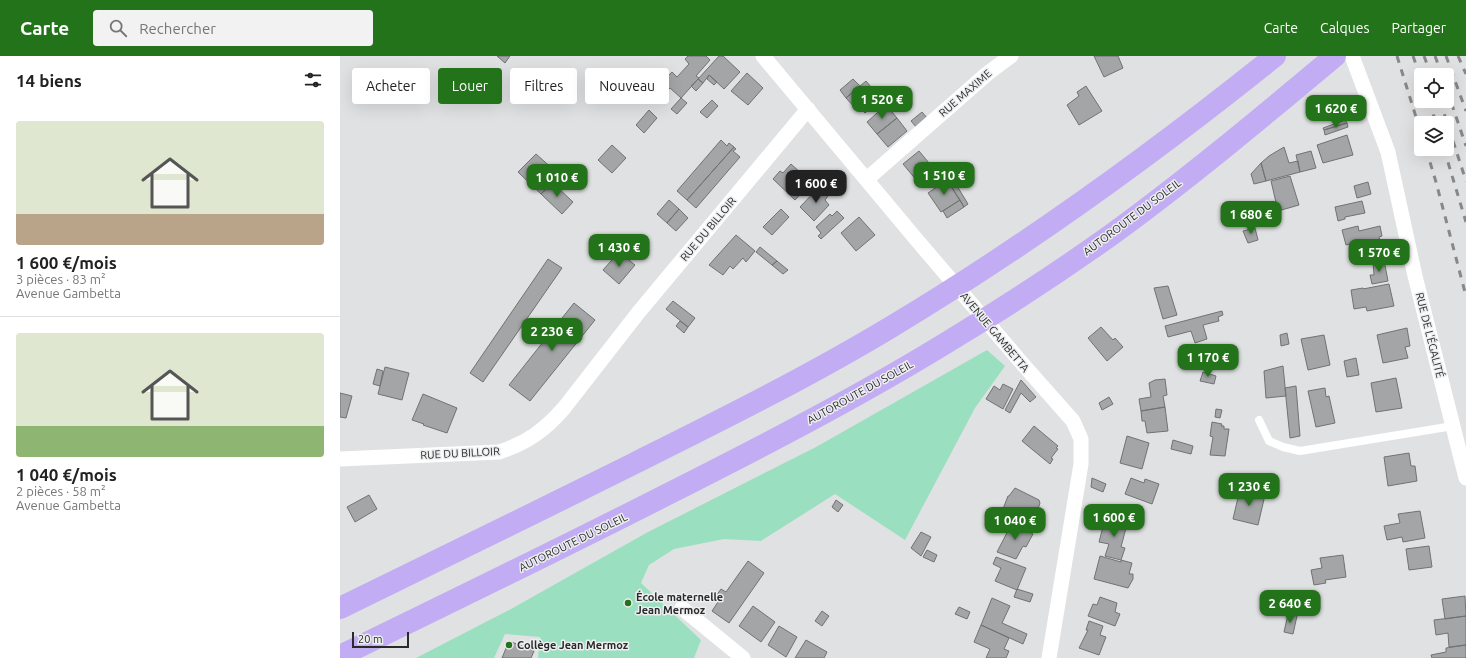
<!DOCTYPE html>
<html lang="fr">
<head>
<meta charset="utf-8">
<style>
  :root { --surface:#fff; --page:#f2f2f2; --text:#222; --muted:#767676; --line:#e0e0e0; --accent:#23731a }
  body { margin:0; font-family:Ubuntu,sans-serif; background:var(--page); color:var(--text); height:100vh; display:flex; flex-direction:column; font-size:15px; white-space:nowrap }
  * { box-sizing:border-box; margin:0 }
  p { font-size:13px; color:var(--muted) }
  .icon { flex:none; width:22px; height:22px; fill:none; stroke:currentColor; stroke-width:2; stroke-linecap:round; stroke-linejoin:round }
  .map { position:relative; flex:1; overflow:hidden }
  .panel { display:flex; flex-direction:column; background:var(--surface); width:340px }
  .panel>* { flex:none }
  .banner { position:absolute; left:12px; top:12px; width:380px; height:36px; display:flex; gap:8px }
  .buttons { position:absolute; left:1074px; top:12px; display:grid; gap:8px }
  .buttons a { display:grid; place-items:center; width:40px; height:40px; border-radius:4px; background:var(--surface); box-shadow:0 4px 16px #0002; font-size:20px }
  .scale { position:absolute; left:12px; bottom:10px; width:57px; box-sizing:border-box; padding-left:4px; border:2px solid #2a2a2b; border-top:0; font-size:11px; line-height:14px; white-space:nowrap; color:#2a2a2b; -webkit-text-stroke:3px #edeeef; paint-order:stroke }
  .price { position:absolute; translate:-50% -34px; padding:0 9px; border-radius:8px; background:var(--accent); color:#fff; font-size:13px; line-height:26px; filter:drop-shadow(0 1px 2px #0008) }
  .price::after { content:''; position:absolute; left:50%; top:24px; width:12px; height:9px; margin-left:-6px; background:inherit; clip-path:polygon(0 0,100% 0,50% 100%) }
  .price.current { background:#222; color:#fff }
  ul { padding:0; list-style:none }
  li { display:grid; align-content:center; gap:8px; height:212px; padding:0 16px }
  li+li { border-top:1px solid var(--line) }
  li span { display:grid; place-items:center; height:124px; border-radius:4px; color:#555 }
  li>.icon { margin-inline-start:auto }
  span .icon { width:72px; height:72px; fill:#fffc; stroke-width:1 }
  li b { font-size:17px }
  h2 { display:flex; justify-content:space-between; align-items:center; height:48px; padding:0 16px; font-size:17px }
  .tag { padding:0 14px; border-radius:4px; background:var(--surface); box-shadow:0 4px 16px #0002; font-size:14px; line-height:36px }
  .tag.current { background:var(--accent); color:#fff }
  header { display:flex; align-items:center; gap:24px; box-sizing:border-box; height:56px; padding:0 20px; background:var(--accent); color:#fff }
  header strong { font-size:19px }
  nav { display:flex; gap:22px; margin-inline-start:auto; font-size:14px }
  .search { width:280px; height:36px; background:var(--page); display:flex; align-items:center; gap:10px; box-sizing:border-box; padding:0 14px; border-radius:4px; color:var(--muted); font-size:15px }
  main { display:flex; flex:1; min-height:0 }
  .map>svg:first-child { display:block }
  .green { fill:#9ae0c0 }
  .building { fill:#a4a5a6; stroke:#717273 }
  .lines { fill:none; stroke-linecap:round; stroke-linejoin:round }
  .lane { stroke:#fff; stroke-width:8 }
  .street { stroke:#fff; stroke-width:15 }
  .highway { stroke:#c2adf4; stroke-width:22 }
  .rail { stroke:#888889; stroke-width:3; stroke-dasharray:7 7; stroke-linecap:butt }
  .poi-dot { fill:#23731a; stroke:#edeeef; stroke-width:1.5 }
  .labels { text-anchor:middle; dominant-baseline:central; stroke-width:3; stroke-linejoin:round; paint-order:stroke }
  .street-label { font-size:11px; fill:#2a2a2b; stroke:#edeeef }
  .poi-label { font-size:11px; font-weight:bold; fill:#2a2a2b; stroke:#edeeef; text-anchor:start }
</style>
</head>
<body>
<header>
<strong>Carte</strong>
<div class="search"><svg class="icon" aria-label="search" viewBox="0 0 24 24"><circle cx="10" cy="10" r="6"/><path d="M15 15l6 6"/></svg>Rechercher</div>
<nav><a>Carte</a><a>Calques</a><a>Partager</a></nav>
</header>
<main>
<section class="panel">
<h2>14 biens<svg class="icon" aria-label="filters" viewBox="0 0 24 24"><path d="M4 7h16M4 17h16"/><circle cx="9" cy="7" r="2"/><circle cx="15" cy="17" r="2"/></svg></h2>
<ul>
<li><span style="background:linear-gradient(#dfe7d0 75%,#b9a48a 0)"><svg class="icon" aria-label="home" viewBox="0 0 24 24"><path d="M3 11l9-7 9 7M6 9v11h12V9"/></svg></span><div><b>1 600 €/mois</b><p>3 pièces · 83 m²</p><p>Avenue Gambetta</p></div></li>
<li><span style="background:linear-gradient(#dfe7d0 75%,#8fb573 0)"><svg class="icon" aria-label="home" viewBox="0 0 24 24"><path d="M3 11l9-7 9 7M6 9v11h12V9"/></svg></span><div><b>1 040 €/mois</b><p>2 pièces · 58 m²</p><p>Avenue Gambetta</p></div></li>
</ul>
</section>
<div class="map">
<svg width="1126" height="602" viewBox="0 0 1126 602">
  <rect width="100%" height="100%" fill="#e0e1e2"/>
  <path class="green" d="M647 294 665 310 635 352 565 484 495 438 421 485 384 483 334 493 309 509 301 527 361 584 354 602H198L200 581 165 578 154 602H76L171 553 308 476 476 391Z"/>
  <path class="building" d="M157 0H170L165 7Z
    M348 0H366L370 4 356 20 359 22 341 42 330 32 322 41 315 34 332 16 337 21 349 8 345 3Z
    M379 0H383L400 16 384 33 369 19 363 27 358 23Z
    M754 0H778L783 12 764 21Z
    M407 17 423 32 408 49 391 35Z
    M369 19 377 26 374 29 367 23Z
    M358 23 363 27 356 35 351 30Z
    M513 23 520 30 506 42 500 34Z
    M526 25 541 43 525 57 521 53 518 55 506 42Z
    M746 30 762 55 739 69 727 49 739 40 737 36Z
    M341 42 347 47 337 58 331 53Z
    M372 44 378 50 367 62 360 56Z
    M546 49 557 62 537 78 527 66Z
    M309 54 317 62 304 77 296 69Z
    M582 56 588 63 577 72 571 65Z
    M557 62 567 75 548 91 537 78Z
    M1005 64 1007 67 984 74 983 72Z
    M1007 67 1008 71 985 79 984 74Z
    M1007 79 1013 99 983 107 977 89Z
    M381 84 387 90 389 87 394 91 347 144 337 135Z
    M272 89 286 102 272 117 258 104Z
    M394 91 396 93 393 95 400 101 356 152 347 144Z
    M944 91 949 107 958 105 960 116 926 125 921 107 929 100Z
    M579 95 594 113 578 126 563 108Z
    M971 95 976 112 960 116 956 99Z
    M196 98 214 114 216 112 221 117 201 138 178 116Z
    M921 107 926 125 914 128 911 118Z
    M451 108 462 118 464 115 474 124 455 144 433 123 440 115 443 117Z
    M950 120 959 149 938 155 931 125Z
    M607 124 620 144 601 156 588 137Z
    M1028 126 1031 138 1017 142 1014 130Z
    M213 127 233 146 222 158 201 138Z
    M617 130 628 148 624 151 612 132Z
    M479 131 488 140 485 144 489 149 474 165 460 151Z
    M329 144 339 153 327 167 317 158Z
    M620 144 624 151 607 162 603 155Z
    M1022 145 1025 157 1005 161V163L998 165 995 151Z
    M339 153 348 162 336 175 327 167Z
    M441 153 449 161 432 179 423 171Z
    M497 155 504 162 481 183 478 180 481 177 476 171 490 158 492 160Z
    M519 161 535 179 516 195 501 177Z
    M1018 170 1019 175 1040 170 1042 180 1039 181 1043 196 1024 200 1023 197 1021 198 1018 186 1006 189 1002 174Z
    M915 172 918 184 908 187 903 175Z
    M396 179 415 195 406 206 403 202 393 213 390 210 383 219 369 209Z
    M420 191 437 205 432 209 416 196Z
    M279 196 295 209 279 228 263 214Z
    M208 203 222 212 143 326 130 317Z
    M1044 204 1048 225 1032 228 1030 219H1034L1033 206Z
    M437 205 448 214 443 218 432 209Z
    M1049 228 1054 250 1027 255 1026 251 1014 253 1011 234 1023 232V233Z
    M828 230 837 259 823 263 814 232Z
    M333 245 355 262 348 271 326 253Z
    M234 247 255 264 190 345 169 329Z
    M882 255 883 259 878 261 879 265 863 269 867 283 855 287 851 275 828 281 825 270Z
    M340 265 348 271 344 277 336 270Z
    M761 271 773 284 775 282 783 291 767 305 748 282Z
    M1067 272 1070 290 1065 291 1068 302 1043 307 1037 279Z
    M947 277 949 288 941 290 940 279Z
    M984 279 990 309 968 314 961 283Z
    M1016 302 1019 319 1007 321 1004 305Z
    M943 310 946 340 926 342 924 315Z
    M45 311 69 317 62 344 38 338Z
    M37 313 43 315 40 330 33 328Z
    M863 316 876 320 874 328 860 325Z
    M1056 322 1062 352 1036 356 1031 327Z
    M825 323 827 339 823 340 825 351 801 355 799 343 811 341 809 327 815 324Z
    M681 324 696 341 690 346 681 337 670 357 665 354Z
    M663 328 673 333 663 353 646 343 654 330 660 334Z
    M956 330 960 380 950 382 945 332Z
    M985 332 986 341 989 340 995 367 976 371 968 335Z
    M0 337 12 340 6 362 0 361Z
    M83 338 117 352 107 377 83 369 84 368 72 364Z
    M769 341 773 348 762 354 759 347Z
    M825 351 828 375 807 377 805 365H802L801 355Z
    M876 353 882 354 880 362 875 361Z
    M872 366 882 368 881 370H884V373H889L885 400 870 399 873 381 870 380Z
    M694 370 718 390 716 392 718 393 711 402 713 403 710 408 682 385Z
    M787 380 809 387 802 413 780 407Z
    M833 384 853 390 851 398 831 393Z
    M1069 397 1071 410H1075L1077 425 1048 430 1044 401Z
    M752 422 766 428 763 436 751 431Z
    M791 422 804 427 805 423 819 428 812 448 785 438Z
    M675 432 699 444 700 447 698 453H691L685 465 663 453 668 440H669Z
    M900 433 925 439 918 469 893 463Z
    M29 439 37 453 15 466 7 451Z
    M496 444 503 449 498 456 492 451Z
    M1080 455 1085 482 1063 486 1062 481 1047 484 1044 470 1060 467 1058 458Z
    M765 463 787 468 781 491 785 492 781 504 765 500 769 488 759 486Z
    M672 467 693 478 686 491 683 490 676 503 657 496Z
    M581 476 591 481 581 500 571 492Z
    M1089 490 1092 511 1069 514 1066 493Z
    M587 494 597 499 594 506 583 501Z
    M1003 499 1006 521 985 524 986 527 974 529 971 514 982 512 980 502Z
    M760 500 781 506V504L792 507 789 518H793V523L788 532 754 523Z
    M656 501 686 512 677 534 655 525 661 512 653 508Z
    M408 505 424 517 389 567 372 555 380 543 376 540 381 533 386 536Z
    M677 533 693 538 690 546 674 541Z
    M1125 540 1126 560 1105 563 1102 543Z
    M760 541 777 547 775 556 780 558 775 570 748 560 753 548 757 549Z
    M652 542 670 550 662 567 687 578 683 588 641 569Z
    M413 550 435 566 421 586 399 570Z
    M619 551 630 556 627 563 615 558Z
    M482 555 489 560 482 570 475 565Z
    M948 558 957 560 953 578 944 576Z
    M1126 560V589L1109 591 1108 577 1096 579 1094 564Z
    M749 565 763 570 760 579 766 581 759 599 739 592 748 574H746Z
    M641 569 669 582 664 593 669 595 666 602H646L650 593 634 586Z
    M439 570 457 581 446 601 428 589Z
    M466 584 487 596 484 602H455Z
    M169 585 194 595 191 602H162Z
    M1126 589V602H1092L1091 599 1106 596V592Z"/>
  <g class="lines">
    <path class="lane" d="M919 364 929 385 943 391 960 395 1113 370"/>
    <path class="street" d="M423 0 576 183 680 305 733 365 741 383V408L709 602
      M1012 0 1048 96 1075 220 1126 422
      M527 123 648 17 671 0
      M0 403 159 396C187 387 205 374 224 352L298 257 468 53
      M342 552 403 602"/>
    <path class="highway" d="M0 552C98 504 197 456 295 407 381 364 468 321 551 271 686 190 813 98 935 0
      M0 600C109 547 218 494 326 439 425 389 524 338 619 279 670 248 722 214 771 179 848 123 922 61 995 0"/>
    <path class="rail" d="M1057 0 1081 77
      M1073 0 1081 23
      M1084 0 1091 19
      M1095 0 1102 19
      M1106 0 1126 55
      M1118 0 1126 18
      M1107 34 1126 90
      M1089 45 1096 67
      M1100 45 1126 125
      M1086 93 1096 126 1126 240
      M1104 93 1126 166"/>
  </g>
  <g class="poi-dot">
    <circle cx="288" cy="547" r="4"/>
    <circle cx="169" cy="589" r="4"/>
  </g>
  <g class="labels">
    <g class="street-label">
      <text transform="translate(625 37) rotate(-41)">RUE MAXIME</text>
      <text transform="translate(792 161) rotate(-37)">AUTOROUTE DU SOLEIL</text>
      <text transform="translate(368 173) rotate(-50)">RUE DU BILLOIR</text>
      <text transform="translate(655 276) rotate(50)">AVENUE GAMBETTA</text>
      <text transform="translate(1090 279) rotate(76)">RUE DE L'ÉGALITÉ</text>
      <text transform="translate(520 336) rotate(-29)">AUTOROUTE DU SOLEIL</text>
      <text transform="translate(120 397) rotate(-3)">RUE DU BILLOIR</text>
      <text transform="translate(233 486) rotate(-26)">AUTOROUTE DU SOLEIL</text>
    </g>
    <g class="poi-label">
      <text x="296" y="541">École maternelle<tspan x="296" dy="13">Jean Mermoz</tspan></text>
      <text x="177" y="589">Collège Jean Mermoz</text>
    </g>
  </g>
</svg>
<div class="buttons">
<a><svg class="icon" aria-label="locate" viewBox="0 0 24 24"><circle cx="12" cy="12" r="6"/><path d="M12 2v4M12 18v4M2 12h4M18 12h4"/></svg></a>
<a><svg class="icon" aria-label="layers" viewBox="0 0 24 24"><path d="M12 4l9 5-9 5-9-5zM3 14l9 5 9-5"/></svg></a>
</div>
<div class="scale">20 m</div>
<b class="price" style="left:542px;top:64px">1 520 €</b>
<b class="price" style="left:996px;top:73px">1 620 €</b>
<b class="price" style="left:604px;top:140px">1 510 €</b>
<b class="price" style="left:217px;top:142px">1 010 €</b>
<b class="price current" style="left:476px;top:148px">1 600 €</b>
<b class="price" style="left:911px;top:179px">1 680 €</b>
<b class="price" style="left:279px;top:212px">1 430 €</b>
<b class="price" style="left:1039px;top:217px">1 570 €</b>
<b class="price" style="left:212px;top:296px">2 230 €</b>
<b class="price" style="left:868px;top:322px">1 170 €</b>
<b class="price" style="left:909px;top:451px">1 230 €</b>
<b class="price" style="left:774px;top:482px">1 600 €</b>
<b class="price" style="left:675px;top:485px">1 040 €</b>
<b class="price" style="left:950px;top:568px">2 640 €</b>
<div class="banner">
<a class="tag">Acheter</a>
<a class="tag current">Louer</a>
<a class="tag">Filtres</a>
<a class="tag">Nouveau</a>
</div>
</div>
</main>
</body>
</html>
